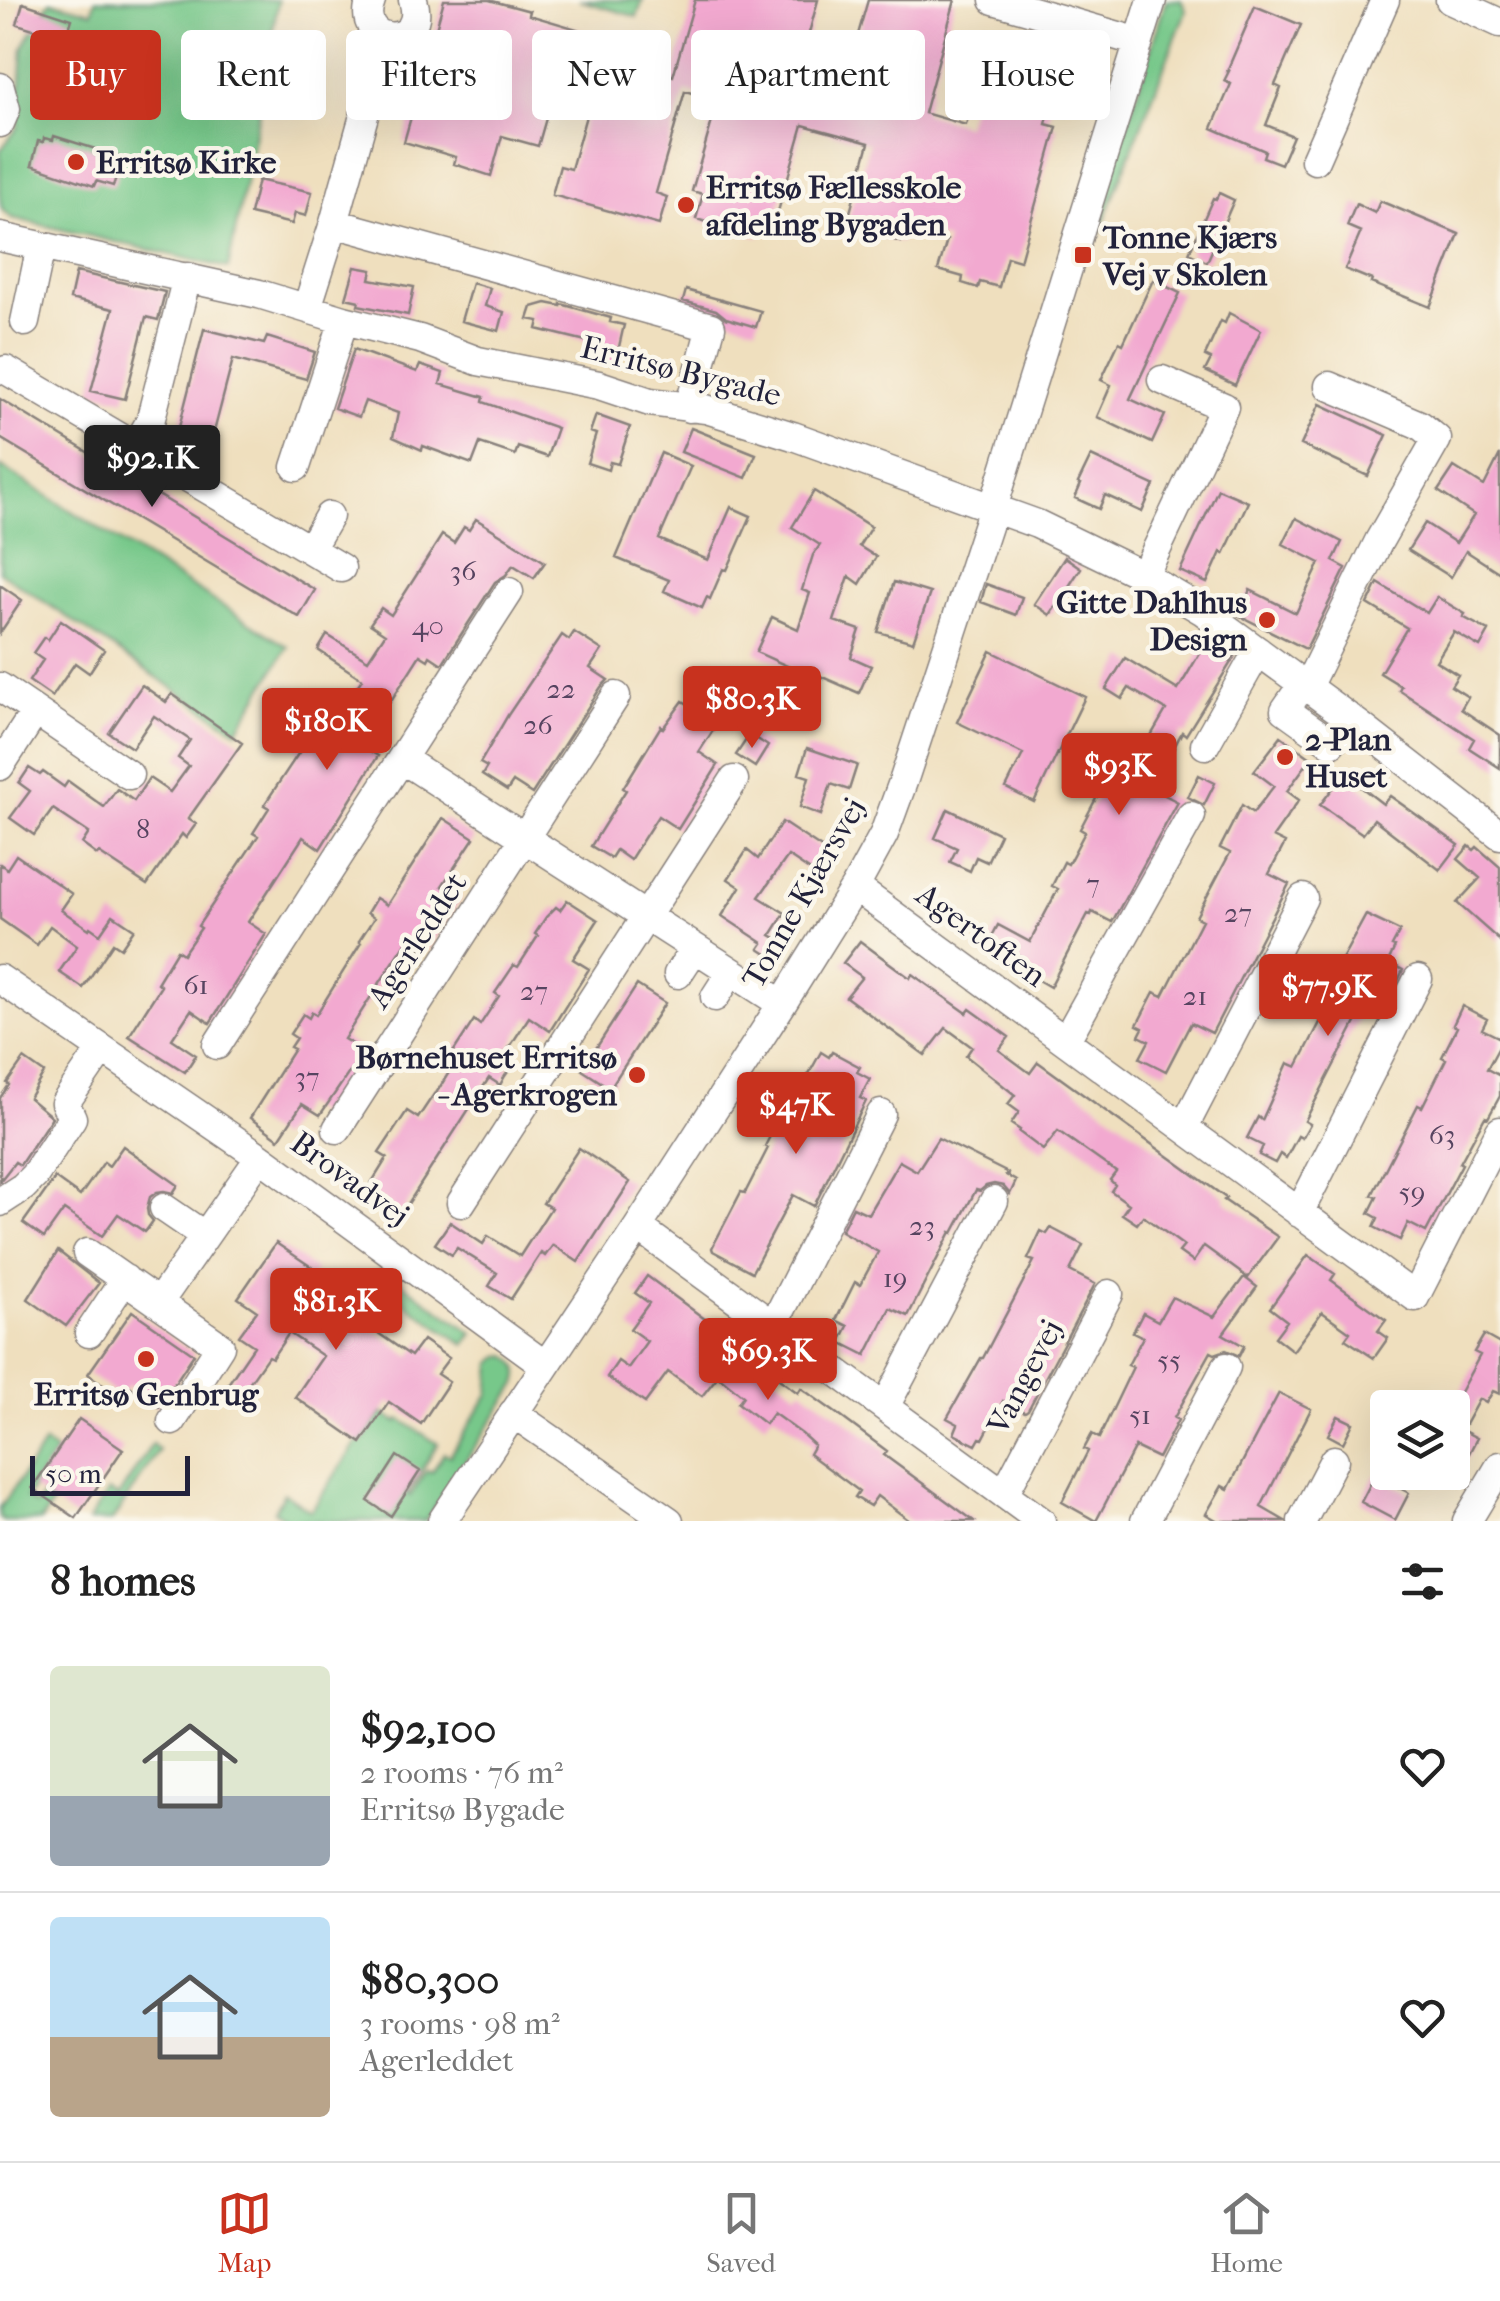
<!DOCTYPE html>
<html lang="en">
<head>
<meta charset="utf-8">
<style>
  :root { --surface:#fff; --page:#f6f6f6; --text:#222; --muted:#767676; --line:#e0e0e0; --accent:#c8321e }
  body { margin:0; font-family:"IM FELL French Canon",serif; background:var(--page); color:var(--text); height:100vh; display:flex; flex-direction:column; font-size:38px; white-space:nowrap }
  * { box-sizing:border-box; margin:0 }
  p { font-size:32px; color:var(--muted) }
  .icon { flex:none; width:55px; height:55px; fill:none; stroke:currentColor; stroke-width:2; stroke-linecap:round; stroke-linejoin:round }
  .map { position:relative; height:1521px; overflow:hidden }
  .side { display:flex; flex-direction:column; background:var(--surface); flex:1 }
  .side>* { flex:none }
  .top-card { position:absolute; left:30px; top:30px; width:1440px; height:90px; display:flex; gap:20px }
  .tools { position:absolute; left:1370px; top:1390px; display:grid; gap:20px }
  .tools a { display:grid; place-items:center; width:100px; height:100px; border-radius:10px; background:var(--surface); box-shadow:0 10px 40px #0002; font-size:50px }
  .scale { position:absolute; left:30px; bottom:25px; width:160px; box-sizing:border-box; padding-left:10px; border:5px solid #22223b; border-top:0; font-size:28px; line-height:35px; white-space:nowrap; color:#22223b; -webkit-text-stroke:8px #fbf7ec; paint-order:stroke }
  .price { position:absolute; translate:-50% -85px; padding:0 22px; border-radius:10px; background:var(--accent); color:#fff; font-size:32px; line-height:65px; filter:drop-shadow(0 2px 5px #0008) }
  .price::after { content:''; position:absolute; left:50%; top:60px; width:30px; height:22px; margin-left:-15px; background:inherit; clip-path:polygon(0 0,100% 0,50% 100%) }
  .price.on { background:#222; color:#fff }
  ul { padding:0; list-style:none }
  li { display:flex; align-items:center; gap:30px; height:250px; padding:0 50px }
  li+li { border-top:2px solid var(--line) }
  li span { display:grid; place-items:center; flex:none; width:280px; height:200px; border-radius:10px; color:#555 }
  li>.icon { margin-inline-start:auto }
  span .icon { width:120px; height:120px; fill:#fffc; stroke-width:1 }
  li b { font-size:42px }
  h2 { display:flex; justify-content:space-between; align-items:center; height:120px; padding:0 50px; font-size:42px }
  .chip { padding:0 35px; border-radius:10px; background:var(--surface); box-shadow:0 10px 40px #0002; font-size:35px; line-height:90px }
  .chip.on { background:var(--accent); color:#fff }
  .tab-bar { display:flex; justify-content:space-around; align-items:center; height:140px; border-top:2px solid var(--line); background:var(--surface); font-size:28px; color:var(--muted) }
  .tab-bar a { display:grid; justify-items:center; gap:5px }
  .tab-bar .on { color:var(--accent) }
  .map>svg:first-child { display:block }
  .green { fill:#77c88a; stroke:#4c7562; stroke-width:2.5 }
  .building { fill:#f2a9d0 }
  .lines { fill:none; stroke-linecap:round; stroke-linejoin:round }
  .minor-casing { stroke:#88807c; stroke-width:31 }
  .minor { stroke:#fff; stroke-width:28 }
  .poi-dot { fill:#c8321e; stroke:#fbf7ec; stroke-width:4 }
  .labels { text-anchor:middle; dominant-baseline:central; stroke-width:9; stroke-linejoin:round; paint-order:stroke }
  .number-label { font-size:28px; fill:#564460 }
  .poi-label { font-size:32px; font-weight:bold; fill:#22223b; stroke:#fbf7ec; text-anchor:start }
  .street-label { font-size:32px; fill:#22223b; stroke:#fbf7ec }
</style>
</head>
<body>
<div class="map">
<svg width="1500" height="1521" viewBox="0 0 1500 1521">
  <rect width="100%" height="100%" fill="#fbf7ec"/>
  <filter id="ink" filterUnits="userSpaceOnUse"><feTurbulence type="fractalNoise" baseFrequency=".01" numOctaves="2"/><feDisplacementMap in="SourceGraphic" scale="20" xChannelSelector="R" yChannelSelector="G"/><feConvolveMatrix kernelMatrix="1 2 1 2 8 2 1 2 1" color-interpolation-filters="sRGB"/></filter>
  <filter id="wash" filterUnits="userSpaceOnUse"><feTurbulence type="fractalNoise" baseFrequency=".0048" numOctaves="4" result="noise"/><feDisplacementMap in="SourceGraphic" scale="40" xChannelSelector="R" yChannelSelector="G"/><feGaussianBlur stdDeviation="2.25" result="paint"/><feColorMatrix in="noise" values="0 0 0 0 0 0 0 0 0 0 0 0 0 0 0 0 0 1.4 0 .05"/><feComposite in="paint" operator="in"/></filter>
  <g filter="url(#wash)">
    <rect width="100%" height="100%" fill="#efdfbe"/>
    <path class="green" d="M95 0H278L260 108 228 268 12 218 2 210 0 200V151L18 127 23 47 50 1 92 12Z
      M579 0H643L637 17Z
      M1166 0H1181L1186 11 1098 236 1092 235Z
      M0 466 288 647 237 731 0 572Z
      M383 1270 473 1333 465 1345 374 1282 373 1277 377 1272Z
      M507 1356C518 1362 522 1372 517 1384L425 1521H289L274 1511 284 1493 311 1511 358 1441 362 1442 382 1413 397 1422 400 1419 438 1444 407 1494 410 1496 427 1470 432 1472 444 1453 450 1456 489 1394 492 1363 500 1357Z
      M45 1443 56 1452 26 1498 36 1505 43 1496 53 1503 41 1521H4L0 1518V1508Z
      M152 1444 159 1450 112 1521H88L108 1491 118 1497Z"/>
    <g id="blocks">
      <path class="building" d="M444 0H489L530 11 529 15 601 36 598 46 605 48 602 56 673 76 695 0H818L797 77 842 90 868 0H955L924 113 966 125 972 103 984 107 993 76 1054 94 1046 124 1057 127 1020 261 1007 257 999 287 980 282 978 288 962 283 963 277 938 270 947 240 905 228 901 242 846 227 869 143 803 125 777 215 767 212 759 237 696 219 703 194 692 191 718 100 685 91 656 193 667 197 659 225 552 195 560 166 571 169 598 73 562 63 538 146 502 136 491 176 454 164 456 157 404 142Z
        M23 3 72 19 66 39 17 24Z
        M1255 6 1301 25 1275 85 1281 88 1266 125 1293 136 1281 164 1263 157 1265 151 1212 128 1231 84 1224 81 1229 71H1227Z
        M54 136 118 156 116 161 121 163 113 186 96 181 94 186 32 165 38 141 43 142 44 138 53 140Z
        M258 180 312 192 306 216 295 213 292 224 250 214Z
        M1219 193 1234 200 1207 262 1189 253 1213 198 1216 199Z
        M1380 201 1459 234 1430 307 1371 283 1372 280 1345 269 1361 232 1347 226 1356 204 1375 213Z
        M355 267 372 270 370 279 414 287 408 315 358 305 359 301 346 298Z
        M76 272 165 292 158 320 146 317 125 399 91 391 113 309 70 299Z
        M1153 280 1180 293 1130 399 1165 415 1152 443 1097 417 1111 385 1101 380 1119 342 1123 344Z
        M472 283 490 288 485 306 504 312 499 331 461 321Z
        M686 290 761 311 756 327 726 318 716 310 683 301Z
        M546 303 561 306V304L611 318 610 322 624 325 615 364 598 361V357L587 355 590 342 537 329 539 321 528 319 532 307Z
        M1229 313 1261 330 1235 385 1205 371 1211 359 1205 356 1221 321 1225 323Z
        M204 329 264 344 267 337 315 352 306 379 233 359 209 451 175 443Z
        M354 349 417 372 420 365 443 373 440 384 484 397 483 402 557 428 547 457 518 447 515 455 480 443 472 464 423 446 422 450 393 437 398 413 365 401 359 417 334 408Z
        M0 399 315 590 299 617 0 438Z
        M1320 404 1387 435 1368 476 1301 445Z
        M596 415 630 427 618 464 610 462 608 470 587 463 596 434 590 432Z
        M691 428 756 454 746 478 681 452Z
        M661 453 691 466 659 539 708 560 731 507 751 516 727 570 723 569 710 599 707 597 702 608 664 591 669 580 616 558Z
        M1500 454V573L1466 551 1451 577 1408 550 1425 523 1456 543 1474 515 1438 491 1454 467 1484 486Z
        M1091 456 1154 485 1142 512 1105 495 1099 509 1075 498 1081 484 1078 483Z
        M1218 489 1248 502 1224 554 1221 552 1207 583 1180 571Z
        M814 491 871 527 859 546 876 557 860 584 849 576 834 621 860 630 851 657 871 666 859 693 818 675 816 679 756 652 772 617 798 629 810 593 802 590 813 555 820 545 792 527Z
        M1296 518 1342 542 1333 561 1346 568 1306 649 1238 615 1250 590 1296 613 1320 563 1283 544Z
        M476 519 545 562 534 578 513 565 506 575 495 582 442 664 430 656 428 660 420 655 362 746 378 756 320 849 303 837 248 922 266 934 210 1023 191 1010 172 1039 196 1055 185 1072 129 1036 161 986 157 983 177 950 183 954 201 928 198 926 258 836 253 833 269 808 264 805 300 751 296 748 316 718 329 723 336 712 341 711 362 679 318 650 327 635 368 660 385 634 370 624 381 608 391 615 442 535 454 543 464 527 469 530Z
        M1065 557 1081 568 1050 615 1034 604Z
        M894 582 930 593 913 642 878 632Z
        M1378 583 1427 613 1437 597 1465 614 1463 617 1489 631 1480 647 1454 632 1436 661 1458 675 1451 686 1468 697 1461 709 1500 735V768L1469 748 1474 739 1399 690 1401 686 1380 673 1407 628 1368 604Z
        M986 584 1022 597 1016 615 981 602Z
        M0 585 22 600 0 633Z
        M61 620 104 650 89 673 75 663 52 697 29 681 43 660 33 653 44 637 48 640Z
        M574 632 602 650 590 668 608 680 601 687 532 794 513 782 507 791 482 775 487 767 480 763 508 715 562 635 569 640Z
        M1208 639 1235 656 1186 735 1182 732 1153 789 1178 802 1112 922 1092 912 1091 915 1088 914 1050 987 1014 966 1020 956 990 940 998 925 1030 942 1058 889 1052 886 1064 862 1068 864 1085 832 1080 829 1120 753 1123 750 1130 754 1136 742 1145 746 1166 710 1129 688 1122 699 1106 689 1125 658 1178 690Z
        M991 651 1085 697 1034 802 1006 788 1023 754 957 722Z
        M142 685 166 702 172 694 242 743 188 819 196 824 186 838 182 834 147 885 99 853 97 855 82 844 89 833 53 809 34 835 10 818 30 791 19 783 29 768 40 775 43 772 64 787 68 781 104 807 117 789 134 801 149 778 170 792 189 766 178 758 190 740 154 716 132 748 109 733Z
        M683 701 718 723 699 752 718 765 678 829 658 816 630 860 616 850 611 858 591 846 626 790 623 788 661 726 663 728Z
        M750 734 768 746 755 767 736 755Z
        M1281 736 1311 758 1287 791 1299 800 1273 837 1285 843 1269 874 1289 884 1212 1033 1191 1023 1166 1071 1140 1058 1149 1041 1139 1036 1143 1028 1137 1025 1154 992 1163 996 1202 920 1196 917 1230 853 1220 848 1242 805 1253 813 1274 786 1254 771Z
        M807 748 857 765 849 790 831 784 821 815 800 807 809 777 799 774Z
        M1344 774 1383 804 1390 796 1459 845 1440 870 1374 819 1363 834 1320 805Z
        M1199 775 1215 783 1204 805 1188 797Z
        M948 809 1000 834 987 862 976 857 970 871 950 862 957 848 935 838Z
        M443 818 474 838 442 886 461 898 426 951 408 940 377 987 344 1039 364 1051 320 1115 302 1104 279 1139 250 1118 294 1049 290 1047 296 1038 290 1034 303 1014 309 1018 312 1012 316 1015 361 943 359 941 374 918 367 913 376 898 387 905Z
        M782 822 826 851 812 872 788 856 759 897 785 913 771 935 783 942 773 958 759 949 763 943 722 916 740 887 728 879 747 850 758 859Z
        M1469 846 1474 850 1477 847 1500 867V941L1457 903 1480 878 1458 859Z
        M16 855 72 894 61 910 89 929 90 927 100 934 113 915 134 929 121 948 113 943 83 988 59 972 77 946 50 926 37 945 0 919V864L7 869Z
        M567 900 598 920 573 959 589 969 550 1031 529 1017 500 1062 510 1069 505 1076 500 1085 489 1078 402 1213 367 1190 387 1158 379 1153 407 1111 418 1118 434 1094 435 1095 456 1061 450 1057 474 1020 480 1025 499 996 495 993 514 965 518 967 538 936 535 934 546 917 556 907 560 910Z
        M1366 915 1400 931 1392 946 1395 947 1388 962 1403 970 1394 989 1378 980 1305 1121 1310 1124 1302 1138 1298 1136 1286 1158 1280 1154 1275 1163 1259 1155 1263 1146 1247 1138 1258 1117 1262 1120 1288 1063 1297 1067 1344 976 1335 972Z
        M860 941 910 978 912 974 967 1013 970 1009 1009 1037 999 1050 1030 1073 1038 1062 1226 1198 1224 1200 1278 1237 1248 1278 1204 1246 1193 1262 1179 1252 1184 1246 1143 1216 1137 1224 1122 1214 1129 1204 1111 1191 1115 1185 1110 1180 1116 1172 1058 1131 1043 1150 1019 1132 1020 1130 1011 1124 1019 1112 1008 1104 1015 1095 966 1056 972 1047 946 1028 925 1055 846 997 862 977 843 963Z
        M637 985 665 1003 610 1088 582 1070Z
        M1462 1006 1487 1019 1482 1029 1500 1038V1045L1487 1069 1500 1076V1096L1488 1118 1485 1117 1460 1163 1462 1164 1426 1232 1408 1223 1400 1240 1374 1227 1378 1218 1369 1213 1377 1197 1372 1195 1418 1105 1422 1107 1446 1059 1442 1057 1457 1027 1453 1025Z
        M821 1052 829 1057 832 1052 860 1067 857 1072 870 1079 860 1098 866 1101 814 1206 793 1195 752 1272 713 1251 712 1248 741 1192 745 1193 768 1148 765 1146 778 1121 792 1097 795 1099Z
        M24 1059 44 1073 29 1098 52 1117 20 1165 15 1162 0 1181V1098L9 1085 7 1083Z
        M938 1138 1008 1173 1006 1175 1016 1181 1010 1194 1003 1186 994 1184 986 1186 980 1191 976 1190 953 1233 951 1232 908 1316 890 1308 866 1355 840 1342 848 1326 836 1320 855 1282 860 1285 878 1252 841 1231 853 1207 868 1214 899 1161 917 1171Z
        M123 1146 178 1185 173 1193 164 1191 157 1192 150 1197 147 1208 148 1215 153 1221 145 1232 118 1214 102 1236 64 1210 44 1238 23 1223 55 1178 80 1196 104 1162 109 1166Z
        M579 1148 630 1182 578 1262 553 1245 545 1256 541 1253 511 1299 489 1286 497 1273 457 1248 452 1255 435 1244 450 1222 483 1244 488 1236 520 1256 551 1208 543 1203Z
        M1051 1228 1083 1245 1070 1271 1095 1284 1028 1410 1025 1412 1003 1401 983 1439 980 1438 976 1445 954 1434 958 1424 947 1418 981 1358H983L1034 1261 1028 1259 1041 1231 1047 1234Z
        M276 1243 316 1270 294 1303 322 1322 335 1303 411 1356 423 1340 449 1358 437 1374 449 1382 421 1424 389 1402 361 1443 295 1397 323 1356 289 1333 272 1358 268 1356 242 1393 228 1384 254 1346 239 1336 257 1311 238 1298Z
        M58 1251 99 1283 66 1326 28 1299Z
        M1308 1255 1335 1274 1331 1280 1386 1320 1378 1331 1388 1338 1374 1358 1345 1339 1350 1332 1322 1312 1293 1351 1275 1337 1287 1321 1270 1308Z
        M647 1276 729 1337 726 1340 798 1393 801 1388 840 1416 887 1451 884 1455 974 1521H910L877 1496 870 1506 855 1497 859 1491 809 1454 814 1445 802 1434 773 1413 765 1424 738 1403 743 1396 718 1376 702 1396 668 1372 645 1403 607 1377 618 1361 628 1368 647 1341 630 1329 649 1303 635 1293Z
        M1244 1277 1257 1287 1223 1334 1244 1346 1239 1356 1226 1350 1215 1354 1211 1352 1174 1418 1178 1420 1158 1458 1135 1447 1096 1521 1062 1502 1088 1451 1084 1449 1092 1434 1099 1438 1133 1367 1128 1365 1143 1337 1133 1332 1143 1313 1158 1321 1172 1297 1214 1317Z
        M132 1311 194 1354 159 1407 128 1385 120 1397 88 1374Z
        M1484 1335 1500 1344V1394L1493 1391 1486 1403 1479 1399 1462 1430 1477 1438 1452 1486V1407L1480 1355 1474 1352Z
        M1279 1393 1311 1409 1261 1507 1285 1521H1218L1206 1514 1222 1486 1228 1489Z
        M1338 1416 1353 1423 1343 1443 1328 1435Z
        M79 1419 123 1449 76 1518 32 1488Z
        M397 1456 420 1471 391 1516 368 1501Z
        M1375 1475 1409 1493 1395 1520 1361 1502Z"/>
    </g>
  </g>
  <g filter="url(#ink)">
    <use href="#blocks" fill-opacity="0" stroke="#88807c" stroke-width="2.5"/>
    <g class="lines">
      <g class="minor-casing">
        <path id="minor" d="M371 0C353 47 429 50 413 0
          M994 0 1139 42
          M1450 0 1500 23
          M0 87 6 109 0 123
          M1315 160 1385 0
          M334 223 386 37
          M0 237 259 294 344 320 420 339 478 361 599 385 650 402 706 409 793 436 1037 524 1144 576 1203 611 1359 725 1500 835
          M307 308 334 223 711 327 689 408
          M25 322 41 246
          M6 370 341 568
          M136 446 150 422 187 277
          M296 467 344 320
          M310 549 329 516
          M1144 576 1224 407 1162 380
          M1303 684 1285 710 1331 743 1350 718
          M0 687 129 775
          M1307 687 1379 541 1437 439 1420 425 1329 386
          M1205 745 1258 651
          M402 759 782 1004
          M0 766 35 712
          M855 887 1415 1297 1500 1131
          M678 974 695 948
          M0 979 260 1157 545 1365
          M715 997 731 972
          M1066 1040 1191 816
          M217 1045 509 592
          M1184 1127 1303 898
          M337 1129 616 696
          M0 1202 23 1187 34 1176 72 1118 65 1103 102 1049
          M461 1203 734 780
          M164 1208 205 1236
          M1299 1213 1418 979
          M638 1227 1041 1521
          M87 1253 220 1346 172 1421
          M159 1302 260 1157
          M773 1326 881 1114
          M89 1333 125 1279
          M885 1407 994 1201
          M513 1413 669 1521
          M1004 1494 1109 1294
          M442 1521 638 1227 782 1004 855 887 884 834 904 779 993 508 1152 0
          M1145 1521 1226 1367
          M1302 1521 1334 1460
          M1467 1521 1500 1466"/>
      </g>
      <use href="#minor" class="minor"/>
    </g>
  </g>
  <g class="poi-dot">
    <circle cx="76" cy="162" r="10"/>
    <circle cx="686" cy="205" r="10"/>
    <rect x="1073" y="245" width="20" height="20" rx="5"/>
    <circle cx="1267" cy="620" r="10"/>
    <circle cx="1285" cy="757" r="10"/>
    <circle cx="637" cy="1075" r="10"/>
    <circle cx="146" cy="1359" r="10"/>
  </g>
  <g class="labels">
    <g class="number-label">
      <text x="463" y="570">36</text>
      <text x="428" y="625">40</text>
      <text x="561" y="688">22</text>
      <text x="538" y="724">26</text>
      <text x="143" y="828">8</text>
      <text x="1093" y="883">7</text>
      <text x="1238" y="912">27</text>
      <text x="196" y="984">61</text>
      <text x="534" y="990">27</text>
      <text x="1195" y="995">21</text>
      <text x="307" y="1076">37</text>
      <text x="1442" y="1134">63</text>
      <text x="1412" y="1191">59</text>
      <text x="922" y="1225">23</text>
      <text x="895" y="1277">19</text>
      <text x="1169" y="1359">55</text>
      <text x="1140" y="1414">51</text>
    </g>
    <g class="poi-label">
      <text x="96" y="162">Erritsø Kirke</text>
      <text x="706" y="187">Erritsø Fællesskole<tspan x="706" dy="37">afdeling Bygaden</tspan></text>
      <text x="1103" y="237">Tonne Kjærs<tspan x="1103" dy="37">Vej v Skolen</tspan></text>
      <text x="1247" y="602" text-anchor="end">Gitte Dahlhus<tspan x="1247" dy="37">Design</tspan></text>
      <text x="1305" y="739">2-Plan<tspan x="1305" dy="37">Huset</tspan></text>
      <text x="617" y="1057" text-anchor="end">Børnehuset Erritsø<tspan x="617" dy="37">- Agerkrogen</tspan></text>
      <text x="146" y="1394" text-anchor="middle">Erritsø Genbrug</text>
    </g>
    <g class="street-label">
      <text transform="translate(681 371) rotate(14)">Erritsø Bygade</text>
      <text transform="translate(804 893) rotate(-60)">Tonne Kjærsvej</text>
      <text transform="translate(981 935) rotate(36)">Agertoften</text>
      <text transform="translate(417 940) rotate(-57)">Agerleddet</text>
      <text transform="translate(350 1179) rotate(36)">Brovadvej</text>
      <text transform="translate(1025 1377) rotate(-62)">Vangevej</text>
    </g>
  </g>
</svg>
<div class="tools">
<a><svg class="icon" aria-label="layers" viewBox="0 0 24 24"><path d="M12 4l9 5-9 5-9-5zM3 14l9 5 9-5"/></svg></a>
</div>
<div class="scale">50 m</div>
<b class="price on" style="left:152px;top:510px">$92.1K</b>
<b class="price" style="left:752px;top:751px">$80.3K</b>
<b class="price" style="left:327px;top:773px">$180K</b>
<b class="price" style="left:1119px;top:818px">$93K</b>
<b class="price" style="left:1328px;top:1039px">$77.9K</b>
<b class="price" style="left:796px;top:1157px">$47K</b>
<b class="price" style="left:336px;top:1353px">$81.3K</b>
<b class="price" style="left:768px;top:1403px">$69.3K</b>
<div class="top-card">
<a class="chip on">Buy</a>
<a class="chip">Rent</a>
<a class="chip">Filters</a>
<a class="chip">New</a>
<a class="chip">Apartment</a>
<a class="chip">House</a>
</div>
</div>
<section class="side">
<h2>8 homes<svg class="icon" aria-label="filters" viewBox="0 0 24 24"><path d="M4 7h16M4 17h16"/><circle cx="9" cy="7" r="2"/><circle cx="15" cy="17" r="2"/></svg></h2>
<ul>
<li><span style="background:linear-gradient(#dfe7d0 65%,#9aa5b1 0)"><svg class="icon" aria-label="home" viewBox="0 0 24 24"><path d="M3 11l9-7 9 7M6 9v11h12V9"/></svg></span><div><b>$92,100</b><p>2 rooms · 76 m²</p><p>Erritsø Bygade</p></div><svg class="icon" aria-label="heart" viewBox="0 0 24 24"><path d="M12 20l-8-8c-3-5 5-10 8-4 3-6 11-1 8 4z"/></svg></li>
<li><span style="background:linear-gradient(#bfe0f5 60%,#b9a48a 0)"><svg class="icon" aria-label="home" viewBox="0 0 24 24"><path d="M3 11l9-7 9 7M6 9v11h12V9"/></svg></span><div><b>$80,300</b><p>3 rooms · 98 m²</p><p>Agerleddet</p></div><svg class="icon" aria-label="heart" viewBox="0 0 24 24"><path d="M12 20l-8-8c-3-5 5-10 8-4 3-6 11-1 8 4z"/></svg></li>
</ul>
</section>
<nav class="tab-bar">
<a class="on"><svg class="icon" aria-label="map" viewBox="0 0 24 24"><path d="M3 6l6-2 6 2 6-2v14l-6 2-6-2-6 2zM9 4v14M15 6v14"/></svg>Map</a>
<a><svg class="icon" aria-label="saved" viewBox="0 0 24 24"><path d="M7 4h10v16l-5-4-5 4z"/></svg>Saved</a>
<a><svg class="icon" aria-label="home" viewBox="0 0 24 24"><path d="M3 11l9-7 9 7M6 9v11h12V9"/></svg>Home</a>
</nav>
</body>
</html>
